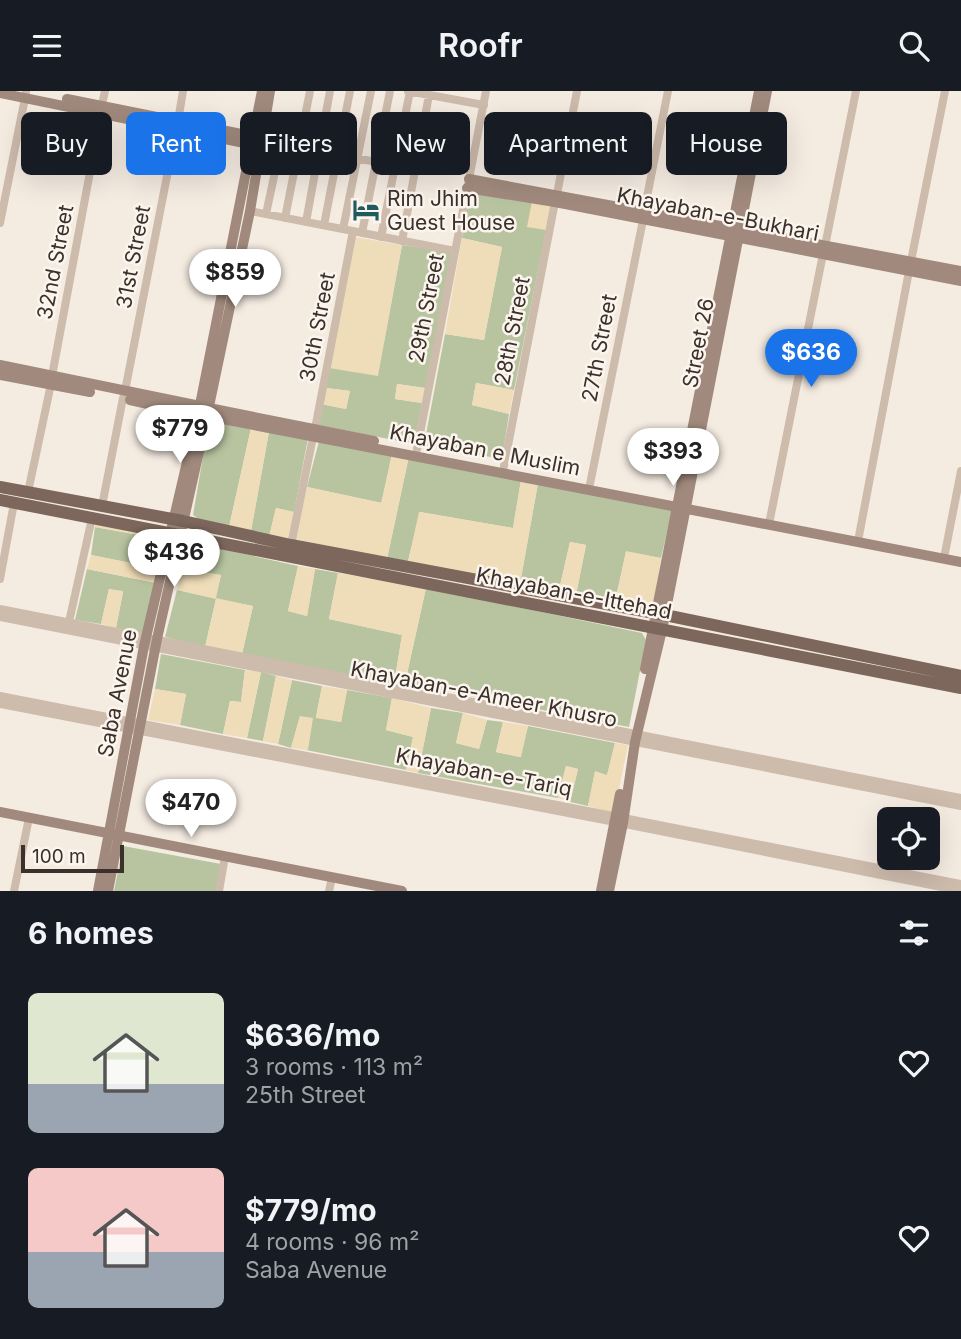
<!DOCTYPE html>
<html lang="en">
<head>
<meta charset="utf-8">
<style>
  :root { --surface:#171b24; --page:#242831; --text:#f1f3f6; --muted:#9ea1a6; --accent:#1a73e8 }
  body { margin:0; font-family:Inter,sans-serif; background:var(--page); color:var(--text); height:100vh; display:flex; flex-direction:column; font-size:26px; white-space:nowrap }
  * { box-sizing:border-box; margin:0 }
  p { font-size:23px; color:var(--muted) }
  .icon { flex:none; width:38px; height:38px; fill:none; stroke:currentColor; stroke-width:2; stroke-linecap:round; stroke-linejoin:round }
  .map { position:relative; height:800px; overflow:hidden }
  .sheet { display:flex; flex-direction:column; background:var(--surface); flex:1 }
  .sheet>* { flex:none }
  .banner { position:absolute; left:21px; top:21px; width:920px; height:63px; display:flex; gap:14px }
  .controls { position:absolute; left:877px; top:716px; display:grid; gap:14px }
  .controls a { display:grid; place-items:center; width:63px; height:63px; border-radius:10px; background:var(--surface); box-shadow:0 7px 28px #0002; font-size:35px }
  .scale { position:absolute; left:21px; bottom:18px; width:103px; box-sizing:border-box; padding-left:7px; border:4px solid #3b302b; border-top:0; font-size:19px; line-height:24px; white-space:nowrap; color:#3b302b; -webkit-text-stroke:5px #fbf5ee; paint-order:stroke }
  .price { position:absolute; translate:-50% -60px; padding:0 16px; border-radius:24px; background:#fff; color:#222; font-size:23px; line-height:46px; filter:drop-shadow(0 2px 4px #0008) }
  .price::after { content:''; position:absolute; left:50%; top:42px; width:21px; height:16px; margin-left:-10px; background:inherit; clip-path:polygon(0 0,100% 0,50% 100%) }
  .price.active { background:var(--accent); color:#fff }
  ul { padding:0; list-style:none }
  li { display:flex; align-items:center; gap:21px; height:175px; padding:0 28px }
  li span { display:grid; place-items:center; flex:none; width:196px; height:140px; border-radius:10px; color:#555 }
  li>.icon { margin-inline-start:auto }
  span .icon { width:84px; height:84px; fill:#fffc; stroke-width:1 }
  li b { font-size:30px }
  h2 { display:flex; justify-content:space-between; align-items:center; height:84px; padding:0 28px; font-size:30px }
  .tag { padding:0 24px; border-radius:10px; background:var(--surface); box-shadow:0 7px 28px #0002; font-size:24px; line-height:63px }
  .tag.active { background:var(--accent); color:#fff }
  header { display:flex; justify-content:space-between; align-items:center; height:91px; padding:0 28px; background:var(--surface); font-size:32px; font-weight:600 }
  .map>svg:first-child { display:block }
  .green { fill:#b8c4a0 }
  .sand { fill:#efdcb8 }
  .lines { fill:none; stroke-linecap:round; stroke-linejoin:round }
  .street { stroke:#cdbbac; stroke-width:8 }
  .secondary { stroke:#a18a7d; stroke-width:10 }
  .primary { stroke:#7d675c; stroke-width:12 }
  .labels { text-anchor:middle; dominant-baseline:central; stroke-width:5; stroke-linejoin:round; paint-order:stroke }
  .poi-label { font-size:21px; fill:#3b302b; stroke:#fbf5ee; text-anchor:start }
  .street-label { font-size:21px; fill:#3b302b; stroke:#fbf5ee }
</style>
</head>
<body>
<header><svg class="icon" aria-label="menu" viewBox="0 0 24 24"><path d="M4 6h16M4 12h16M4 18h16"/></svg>Roofr<svg class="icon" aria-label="search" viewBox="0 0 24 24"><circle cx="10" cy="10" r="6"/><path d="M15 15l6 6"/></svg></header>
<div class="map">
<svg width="961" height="800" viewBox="0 0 961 800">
  <rect width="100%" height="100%" fill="#f4ebe1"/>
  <path class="green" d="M470 100 532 110 546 139 514 299 476 292 472 314 509 323 502 368 424 354 445 243 484 249 502 156 462 147Z
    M402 154 452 162 425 297 397 293 395 308 422 312 414 353 318 334 321 313 346 318 350 300 326 297 329 277 384 251Z
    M215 330 251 337 229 436 200 429 193 424 208 336Z
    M269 341 308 347 294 421 276 417 269 446 251 440Z
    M319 350 392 363 382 412 307 396Z
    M409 365 521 389 513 437 420 421 408 470 387 468Z
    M538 392 672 419 661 467 626 461 615 511 576 504 586 454 570 451 559 499 520 493Z
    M95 436 150 446 156 455 151 476 91 464Z
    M191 451 298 475 288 520 307 525 315 478 338 482 329 528 402 544 394 593 242 563 253 515 216 508 205 556 165 546 177 499 215 507 221 484 182 478 188 452Z
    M87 478 156 492 144 543 116 537 123 501 109 498 101 533 75 529Z
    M426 497 642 542 646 549 629 636 405 592Z
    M161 563 245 579 241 611 230 610 223 643 180 634 186 603 155 598Z
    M261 581 276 585 263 650 247 647Z
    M292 589 322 595 316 626 341 631 347 599 392 607 386 639 413 646 406 679 306 659 300 625 291 657 278 653Z
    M431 617 463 622 456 652 479 658 487 629 503 631 496 661 520 666 528 635 615 652 607 685 595 681 588 715 570 711 578 678 566 675 558 707 418 682Z
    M123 755 221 773 216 800H114Z"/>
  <path class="sand" d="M532 110 552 113 546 139 527 136Z
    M354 146 402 154 378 285 329 277Z
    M462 147 502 156 484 249 445 243Z
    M476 292 514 299 509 323 472 314Z
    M397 293 425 297 422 312 395 308Z
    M326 297 350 300 346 318 321 313Z
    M251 337 269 341 251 440 229 436Z
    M392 363 409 365 387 468 295 448 307 396 381 412Z
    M521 389 538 392 520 493 408 471 419 421 513 437Z
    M276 417 294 421 290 448 269 446Z
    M96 431 166 445 156 492 87 478 91 464 151 476 156 455 150 446 95 436Z
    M570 451 586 454 576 504 559 499Z
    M626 460 661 467 653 517 615 511Z
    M298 475 315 478 307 525 288 520Z
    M182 478 221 484 216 507 253 515 242 563 205 556 216 508 177 499Z
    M338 482 426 497 405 592 394 593 402 544 329 528Z
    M109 498 123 500 116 537 101 533Z
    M245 579 261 581 247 647 223 643 230 610 241 611Z
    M276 585 292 589 278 653 263 650Z
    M322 595 347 599 341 631 316 627Z
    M155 598 186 603 180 634 148 629Z
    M392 607 431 617 418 682 406 679 413 646 386 639Z
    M463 622 487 629 479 658 456 652Z
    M300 625 313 627 308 659 291 657Z
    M503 631 528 635 521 666 496 661Z
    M615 652 628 654 614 722 588 715 595 680 607 684Z
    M566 675 578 678 570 711 558 707Z"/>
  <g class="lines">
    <path class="street" d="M408 0 484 14
      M26 1V0
      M102 14 105 0
      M178 30 183 0
      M260 55 268 52 281 53 414 78
      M557 103 577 0
      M250 120 455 160
      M644 121 668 0
      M266 123 281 53
      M285 127 310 0
      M306 131 330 0
      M0 132 25 7
      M324 134 350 0
      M343 138 371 0
      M362 142 390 0
      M381 146 410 0
      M402 150 429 4
      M825 155 856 0
      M911 170 945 0
      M52 285 101 22
      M125 300 176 39
      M315 338 353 140
      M417 358 486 0
      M504 375 555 111
      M590 393 643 129
      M28 401 51 293
      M102 415 123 307
      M770 428 823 163
      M859 445 909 180
      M291 454 313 346
      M945 462 961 380
      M0 488 14 412
      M0 518 961 707
      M0 526 961 715
      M69 531 92 427
      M0 605 961 793
      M0 613 615 731 961 800
      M14 800 29 727
      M219 800 225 765
      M329 800 332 787"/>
    <path class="secondary" d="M0 2 254 54
      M67 8 257 46
      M469 88 961 180
      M467 97 555 111 961 190
      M0 274 200 315
      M0 284 90 301
      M130 309 198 324
      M209 317 374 350
      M207 325 961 471
      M645 578 759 0
      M0 721 402 800
      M98 800 144 555 198 324 262 0
      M108 800 157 548 207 325 250 120 270 0
      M601 800 620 703
      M609 800 623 732 635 651 662 539 767 0"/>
    <path class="primary" d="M0 396 183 430 291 454 665 524 961 585
      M0 409 961 597"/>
  </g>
  <defs>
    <g id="hotel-bare" transform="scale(2.1)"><path d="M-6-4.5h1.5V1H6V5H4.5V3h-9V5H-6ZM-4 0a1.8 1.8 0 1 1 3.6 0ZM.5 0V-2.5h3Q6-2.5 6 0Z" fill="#1f5a5e" stroke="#fbf5ee" stroke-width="2.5" paint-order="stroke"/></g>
  </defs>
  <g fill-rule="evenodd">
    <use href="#hotel-bare" x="366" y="119"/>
  </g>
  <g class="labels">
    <g class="poi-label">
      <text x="387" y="107">Rim Jhim<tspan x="387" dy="24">Guest House</tspan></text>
    </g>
    <g class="street-label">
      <text transform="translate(718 123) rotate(11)">Khayaban-e-Bukhari</text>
      <text transform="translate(133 166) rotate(-79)">31st Street</text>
      <text transform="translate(55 171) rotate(-79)">32nd Street</text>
      <text transform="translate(426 217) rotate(-79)">29th Street</text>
      <text transform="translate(317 236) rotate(-79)">30th Street</text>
      <text transform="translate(512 240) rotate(-79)">28th Street</text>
      <text transform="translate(698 252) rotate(-79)">Street 26</text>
      <text transform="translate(599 257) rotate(-79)">27th Street</text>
      <text transform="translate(485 359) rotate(11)">Khayaban e Muslim</text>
      <text transform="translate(574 502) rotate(11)">Khayaban-e-Ittehad</text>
      <text transform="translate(117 602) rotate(-79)">Saba Avenue</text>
      <text transform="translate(484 603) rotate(11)">Khayaban-e-Ameer Khusro</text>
      <text transform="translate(484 681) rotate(11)">Khayaban-e-Tariq</text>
    </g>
  </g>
</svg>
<div class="controls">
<a><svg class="icon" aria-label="locate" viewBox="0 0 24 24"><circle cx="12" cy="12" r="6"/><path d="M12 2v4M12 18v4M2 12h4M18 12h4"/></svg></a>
</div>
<div class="scale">100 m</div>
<b class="price" style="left:235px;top:218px">$859</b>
<b class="price active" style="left:811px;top:298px">$636</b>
<b class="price" style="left:180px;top:374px">$779</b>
<b class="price" style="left:673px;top:397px">$393</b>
<b class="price" style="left:174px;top:498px">$436</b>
<b class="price" style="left:191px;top:748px">$470</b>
<div class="banner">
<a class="tag">Buy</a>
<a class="tag active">Rent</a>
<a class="tag">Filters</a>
<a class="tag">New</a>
<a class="tag">Apartment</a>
<a class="tag">House</a>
</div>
</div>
<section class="sheet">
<h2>6 homes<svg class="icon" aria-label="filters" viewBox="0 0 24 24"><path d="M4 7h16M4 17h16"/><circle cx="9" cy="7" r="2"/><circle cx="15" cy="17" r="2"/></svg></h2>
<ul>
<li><span style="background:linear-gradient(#dfe7d0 65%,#9aa5b1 0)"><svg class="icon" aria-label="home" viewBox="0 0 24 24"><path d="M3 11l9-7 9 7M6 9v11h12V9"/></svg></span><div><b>$636/mo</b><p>3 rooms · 113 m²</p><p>25th Street</p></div><svg class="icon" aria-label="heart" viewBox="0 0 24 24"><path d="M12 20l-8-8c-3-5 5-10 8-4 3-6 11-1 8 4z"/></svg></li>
<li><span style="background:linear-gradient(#f6c9c9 60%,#9aa5b1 0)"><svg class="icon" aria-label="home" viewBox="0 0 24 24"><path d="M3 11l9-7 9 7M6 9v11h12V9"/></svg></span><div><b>$779/mo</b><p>4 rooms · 96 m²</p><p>Saba Avenue</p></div><svg class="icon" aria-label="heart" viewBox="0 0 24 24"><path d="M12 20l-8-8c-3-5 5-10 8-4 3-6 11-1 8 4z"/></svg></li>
</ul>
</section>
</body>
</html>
